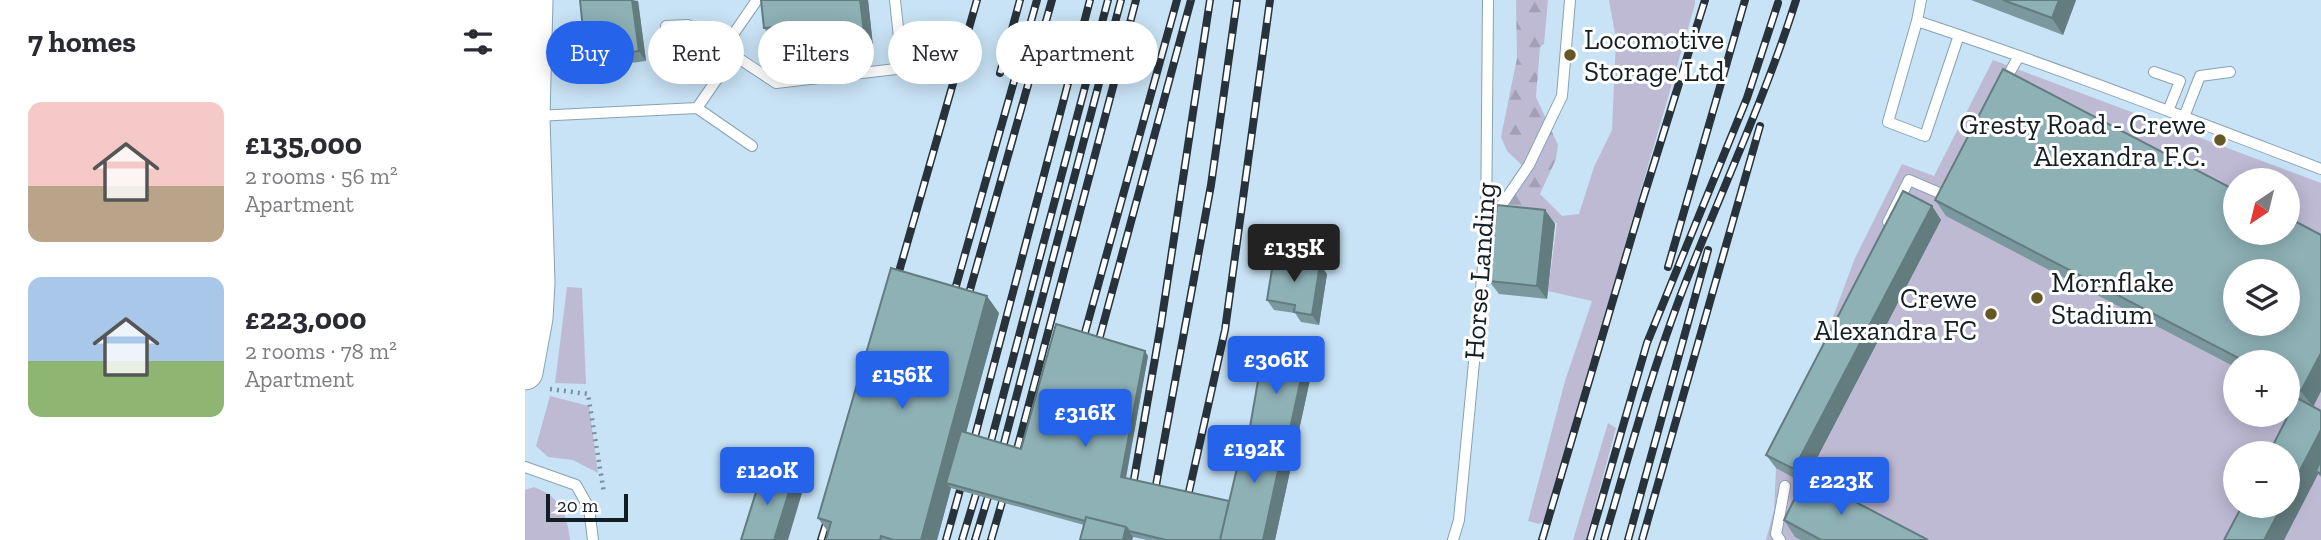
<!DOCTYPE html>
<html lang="en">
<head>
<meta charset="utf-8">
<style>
  :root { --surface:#fff; --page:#f2f2f3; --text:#2b2b33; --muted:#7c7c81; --accent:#2563eb }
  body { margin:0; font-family:"Zilla Slab",serif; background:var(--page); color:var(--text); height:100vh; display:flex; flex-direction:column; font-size:26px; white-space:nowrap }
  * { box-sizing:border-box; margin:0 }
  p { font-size:23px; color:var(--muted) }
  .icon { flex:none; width:38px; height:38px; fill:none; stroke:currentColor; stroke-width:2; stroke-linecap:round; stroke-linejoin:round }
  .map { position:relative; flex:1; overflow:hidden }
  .sheet { display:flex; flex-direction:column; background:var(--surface); width:525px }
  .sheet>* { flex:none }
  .banner { position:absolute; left:21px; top:21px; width:665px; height:63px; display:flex; gap:14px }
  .needle { width:46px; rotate:215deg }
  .fabs { position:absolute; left:1698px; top:168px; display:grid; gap:14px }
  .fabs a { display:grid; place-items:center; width:77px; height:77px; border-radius:50%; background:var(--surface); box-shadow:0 4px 18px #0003; font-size:35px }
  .scale { position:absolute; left:21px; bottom:18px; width:82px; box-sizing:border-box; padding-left:7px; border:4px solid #131d24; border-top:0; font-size:19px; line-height:24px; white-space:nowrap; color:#131d24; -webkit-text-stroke:5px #fff; paint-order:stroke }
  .price { position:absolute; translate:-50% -60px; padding:0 16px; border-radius:7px; background:var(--accent); color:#fff; font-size:23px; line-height:46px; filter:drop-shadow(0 2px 4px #0008) }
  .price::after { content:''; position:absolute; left:50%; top:42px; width:21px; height:16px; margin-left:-10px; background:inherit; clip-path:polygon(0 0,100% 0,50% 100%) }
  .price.selected { background:#222; color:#fff }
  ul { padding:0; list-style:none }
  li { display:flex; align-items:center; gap:21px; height:175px; padding:0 28px }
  li span { display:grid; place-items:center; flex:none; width:196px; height:140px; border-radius:14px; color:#555 }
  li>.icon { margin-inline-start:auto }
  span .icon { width:84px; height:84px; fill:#fffc; stroke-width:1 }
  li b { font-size:30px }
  h2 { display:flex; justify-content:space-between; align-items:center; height:84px; padding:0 28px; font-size:30px }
  .chip { padding:0 24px; border-radius:32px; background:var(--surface); box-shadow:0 4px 18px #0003; font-size:24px; line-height:63px }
  .chip.selected { background:var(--accent); color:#fff }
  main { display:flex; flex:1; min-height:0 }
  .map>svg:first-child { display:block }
  .grass { fill:#bebad4; fill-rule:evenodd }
  .forest { fill:url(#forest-firs) }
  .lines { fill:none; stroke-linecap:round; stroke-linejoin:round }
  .lane-casing { stroke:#88a2b3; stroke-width:12 }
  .primary-casing { stroke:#88a2b3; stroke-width:37 }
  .path { stroke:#7b8f9c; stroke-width:4.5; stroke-dasharray:2 5; stroke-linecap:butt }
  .lane { stroke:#fff; stroke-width:10 }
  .primary { stroke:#fff; stroke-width:35 }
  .rail-casing { stroke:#27323b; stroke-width:8 }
  .rail { stroke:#fff; stroke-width:5; stroke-dasharray:16; stroke-linecap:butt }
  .wall { fill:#7a989d }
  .shaded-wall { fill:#637c7f }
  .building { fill:#8eb1b6; stroke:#637c7f; stroke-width:2; fill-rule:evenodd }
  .poi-dot { fill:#665825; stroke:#fff; stroke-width:2.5 }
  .labels { text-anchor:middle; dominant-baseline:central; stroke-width:6; stroke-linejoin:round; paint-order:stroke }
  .poi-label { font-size:28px; fill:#131d24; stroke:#fff; text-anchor:start }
  .street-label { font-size:28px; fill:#131d24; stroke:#fff }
</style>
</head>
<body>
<main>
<section class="sheet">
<h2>7 homes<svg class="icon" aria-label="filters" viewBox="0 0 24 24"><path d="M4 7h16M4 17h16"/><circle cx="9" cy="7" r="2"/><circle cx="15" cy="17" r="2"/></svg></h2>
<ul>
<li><span style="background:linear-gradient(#f6c9c9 60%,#b9a48a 0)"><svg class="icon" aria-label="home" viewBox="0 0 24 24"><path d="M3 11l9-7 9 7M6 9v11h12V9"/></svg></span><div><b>£135,000</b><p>2 rooms · 56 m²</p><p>Apartment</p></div></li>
<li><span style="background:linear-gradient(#a9c7e8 60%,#8fb573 0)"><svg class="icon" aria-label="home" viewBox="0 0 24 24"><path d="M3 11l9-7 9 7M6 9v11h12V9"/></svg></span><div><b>£223,000</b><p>2 rooms · 78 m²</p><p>Apartment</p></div></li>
</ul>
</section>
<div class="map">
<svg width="1796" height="540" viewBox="0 0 1796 540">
  <defs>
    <pattern id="forest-firs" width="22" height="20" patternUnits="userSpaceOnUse" patternTransform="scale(1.75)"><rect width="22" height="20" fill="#bebad4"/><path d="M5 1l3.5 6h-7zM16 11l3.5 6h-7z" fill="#a29fb6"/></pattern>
  </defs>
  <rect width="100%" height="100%" fill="#c8e3f5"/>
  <path class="grass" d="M1084 0H1170V4L1020 521 1014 524 1003 521 1040 381 1067 301 1023 291 1032 223 991 218 1015 194 1037 216 1054 214 1069 167 1087 130 1091 39Z
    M1468 60 1796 183V540H1241L1249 510 1251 468 1300 372 1290 365 1330 258 1377 164 1409 176ZM1710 180H1762V233H1710ZM1710 271H1762V324H1710ZM1710 362H1762V415H1710ZM1710 453H1762V506H1710Z
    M42 287 57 288 61 384 30 383Z
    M25 396 64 406 73 473 48 460 23 457 11 446Z
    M1083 423 1091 428 1061 540H1048Z
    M9 487C36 497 42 514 45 540H0V490Z"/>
  <path class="forest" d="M991 0H1023L1019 44 1015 47 1011 97 1033 145 1031 159 1015 194 1005 210 991 218 982 201 1000 168 982 151 976 137 992 58Z"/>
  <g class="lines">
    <g class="lane-casing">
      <path id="lane" d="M1392 21 1396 0
        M141 26 163 25 251 83 371 69 375 47 370 0
        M1434 35 1400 136 1363 122 1392 21C1528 66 1662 118 1796 169
        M198 49 232 0
        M1629 72 1655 81 1643 111
        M1478 84 1494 56
        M172 108 208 56
        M11 116 172 108 227 146
        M1659 117 1675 76 1705 72
        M1363 222 1384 180 1419 195 1422 188
        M962 230 965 222 1004 165 1037 96 1045 0
        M0 467 51 485 64 508 68 540
        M928 540 934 520 961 236 963 0
        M1255 540 1251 534 1260 486"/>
    </g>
    <g class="primary-casing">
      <path id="primary" d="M0 372 10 318 12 283 7 117 10 0"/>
    </g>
    <path class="path" d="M25 389 63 394 79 493"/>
    <use href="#lane" class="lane"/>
    <use href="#primary" class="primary"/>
    <g class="rail-casing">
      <path id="rail" d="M475 73 495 0
        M1143 267 1220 0
        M369 289 452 0
        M427 300 512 0
        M441 304 527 0
        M559 336 652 0
        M574 340 666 0
        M449 440 565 0
        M465 445 583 0
        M478 447 596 0
        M491 453 611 0
        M608 485 636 324 685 0
        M630 491 686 185 712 0
        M663 496 700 330 745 0
        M296 540 306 508
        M421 540 435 490
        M437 540 451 494
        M450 540 463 497
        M466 540 477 502
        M1017 540 1117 202 1180 0
        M1065 540 1122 343 1222 98 1253 3
        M1079 540C1103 458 1125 377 1155 297 1193 197 1239 102 1271 0
        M1103 540 1183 250
        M1117 540 1235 126"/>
    </g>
    <use href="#rail" class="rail"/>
  </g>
  <path class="wall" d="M236 0H343L348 46 285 51 277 39 248 41 239 28Z
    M1446 0H1551L1538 35Z
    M113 1 121 61 68 68 61 58Z
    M1410 200 1796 235V391L1788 407 1796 411V477L1793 474 1759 540H1699L1772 399 1762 394V362H1710V367L1421 216Z
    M1407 206 1416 220 1282 477 1403 540H1276L1270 537 1259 520 1278 483 1251 468 1241 455Z
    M1020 210 1030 224 1022 299 974 294 964 281Z
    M802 274 794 325 776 322 770 313 749 310 742 300Z
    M474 313 441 432 496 449 623 356 601 478 704 501 725 427 779 365 786 375 750 540H622L608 537 607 540H555L559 525 426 488 412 540H301L303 532 293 518Z"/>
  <path class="shaded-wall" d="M107 0 113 1 121 61 114 51Z
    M335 0H343L348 46 339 32Z
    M1534 0H1551L1538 35 1527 18Z
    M1407 206 1416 220 1279 483 1269 469Z
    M1020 210 1030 224 1022 299 1012 286Z
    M795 264 802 274 794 325 787 315Z
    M462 296 474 313 427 484 421 483 426 488 412 540H396Z
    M620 351 623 356 600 482 596 477Z
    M1796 353V391L1788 407 1776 391Z
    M779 365 786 375 750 540H738L761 434Z
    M1796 430V468L1791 471 1793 474 1759 540H1739L1757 506H1762V495Z
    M268 479 277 493 263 540H249Z
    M601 527 608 537 607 540H598Z"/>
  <path class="building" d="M55 0H107L114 51 61 58Z
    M236 0H335L339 32 276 37 274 25 239 28Z
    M1478 0H1534L1527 18Z
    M1478 69 1710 190V233H1762V217L1796 235V353L1776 391 1762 384V362H1721L1410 200ZM1710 271H1762V324H1710Z
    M1378 191 1407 206 1269 469 1241 455Z
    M972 205 1020 210 1012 286 964 281Z
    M749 257 795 264 787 315 769 312 770 305 742 300Z
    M366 268 462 296 396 540H369L356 536 355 540H301L306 522 293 518Z
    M531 324 620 351 596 477 704 501 695 540H641L604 531 601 527 561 517 560 521 421 483 436 431 496 449Z
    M737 358 779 365 763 438 761 434 725 427Z
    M1772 398 1796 411V430L1762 495V453H1744Z
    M722 426 761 434 738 540H695Z
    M1796 460V474L1791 471Z
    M238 470 268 479 249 540H216Z
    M1281 476 1403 540H1296L1259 520Z
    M1717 506H1757L1739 540H1699Z
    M561 517 601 527 598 540H555Z"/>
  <g class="poi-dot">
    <circle cx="1045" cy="55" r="7"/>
    <circle cx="1695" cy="140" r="7"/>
    <circle cx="1512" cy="298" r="7"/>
    <circle cx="1466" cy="314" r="7"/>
  </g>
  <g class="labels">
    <g class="poi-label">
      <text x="1059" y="39">Locomotive<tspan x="1059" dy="32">Storage Ltd</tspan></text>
      <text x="1681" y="124" text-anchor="end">Gresty Road - Crewe<tspan x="1681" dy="32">Alexandra F.C.</tspan></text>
      <text x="1526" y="282">Mornflake<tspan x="1526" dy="32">Stadium</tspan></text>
      <text x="1452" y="298" text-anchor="end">Crewe<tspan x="1452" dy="32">Alexandra FC</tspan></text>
    </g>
    <g class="street-label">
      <text transform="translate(955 271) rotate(-86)">Horse Landing</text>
    </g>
  </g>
</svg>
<div class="fabs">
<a><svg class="needle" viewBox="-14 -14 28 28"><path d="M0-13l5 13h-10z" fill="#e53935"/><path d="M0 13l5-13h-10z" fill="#7c7c81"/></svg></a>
<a><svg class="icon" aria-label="layers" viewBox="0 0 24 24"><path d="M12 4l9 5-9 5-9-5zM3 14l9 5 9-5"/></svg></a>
<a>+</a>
<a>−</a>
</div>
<div class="scale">20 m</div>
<b class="price selected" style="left:769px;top:284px">£135K</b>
<b class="price" style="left:751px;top:396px">£306K</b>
<b class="price" style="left:377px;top:411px">£156K</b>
<b class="price" style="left:560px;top:449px">£316K</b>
<b class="price" style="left:729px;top:485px">£192K</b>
<b class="price" style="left:242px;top:507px">£120K</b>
<b class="price" style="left:1316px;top:517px">£223K</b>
<div class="banner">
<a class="chip selected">Buy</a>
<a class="chip">Rent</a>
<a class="chip">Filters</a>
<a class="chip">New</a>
<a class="chip">Apartment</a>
</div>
</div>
</main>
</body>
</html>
